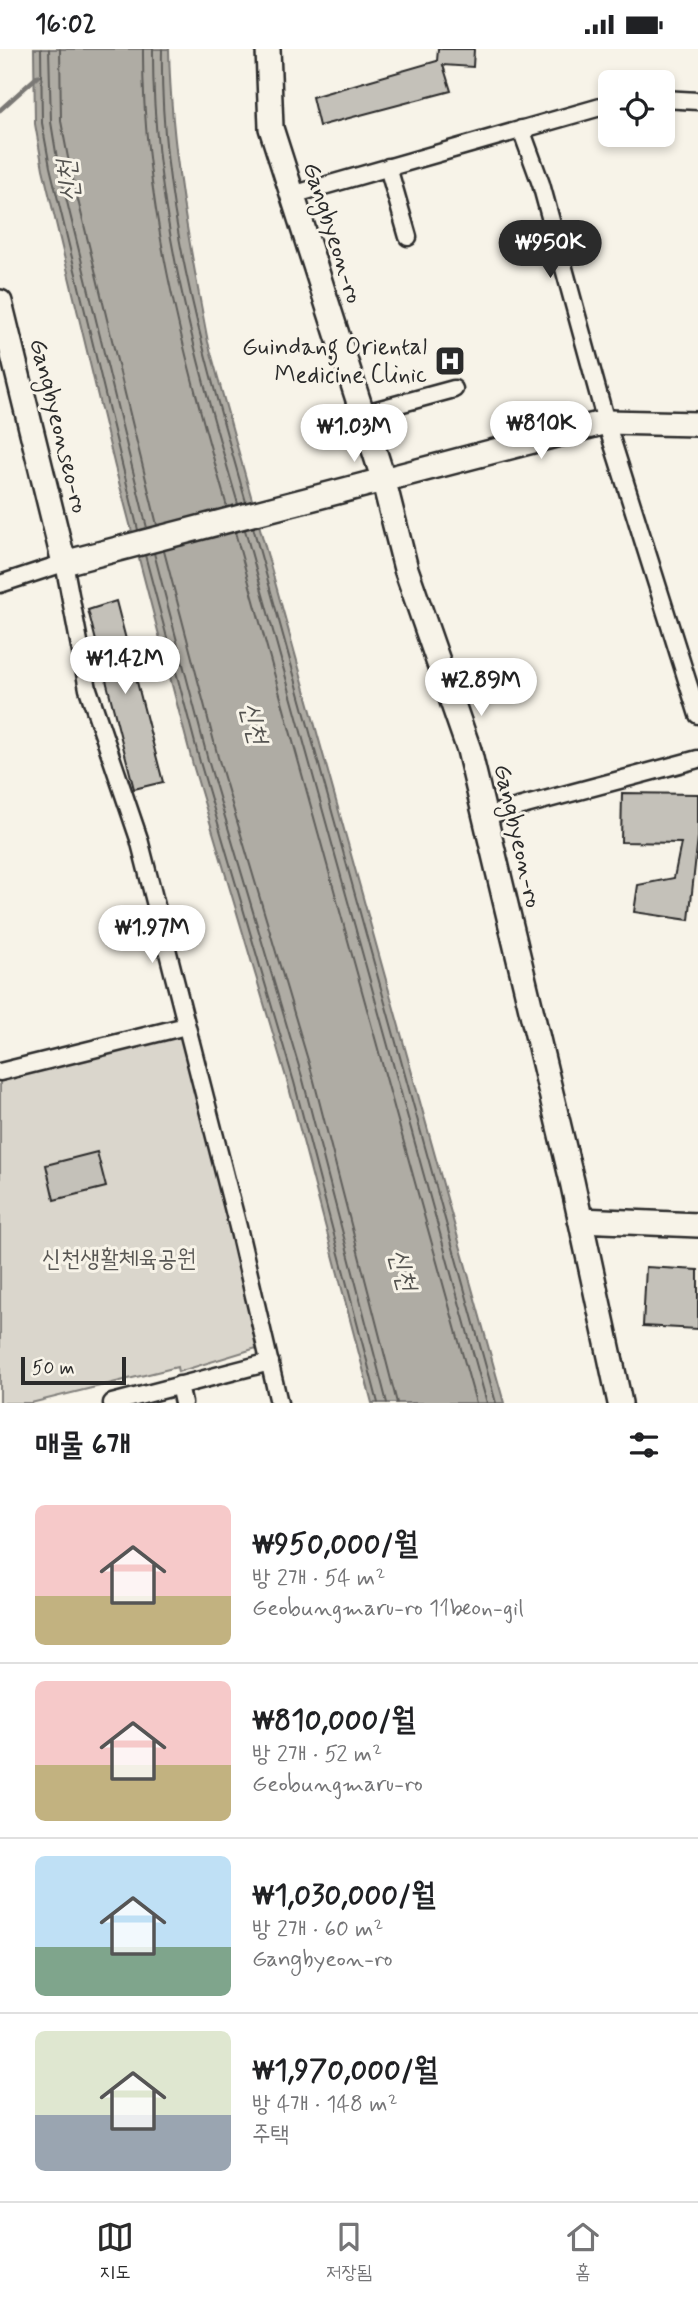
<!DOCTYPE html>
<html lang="ko">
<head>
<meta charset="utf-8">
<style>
  :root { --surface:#fff; --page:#f6f6f6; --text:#202124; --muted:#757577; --line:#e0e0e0; --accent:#2b2b2b }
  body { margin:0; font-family:Mynerve,"Poor Story",sans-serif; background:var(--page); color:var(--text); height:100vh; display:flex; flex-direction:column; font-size:26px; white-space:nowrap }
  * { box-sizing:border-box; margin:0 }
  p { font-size:23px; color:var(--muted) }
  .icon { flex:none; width:38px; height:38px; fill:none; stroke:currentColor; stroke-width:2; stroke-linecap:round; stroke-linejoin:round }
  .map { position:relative; height:1354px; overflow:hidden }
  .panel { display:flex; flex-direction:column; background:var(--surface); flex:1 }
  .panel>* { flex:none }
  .tools { position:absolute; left:598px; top:21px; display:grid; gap:14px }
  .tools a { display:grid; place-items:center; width:77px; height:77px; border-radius:10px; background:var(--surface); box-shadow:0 4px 10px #0003; font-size:35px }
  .scale { position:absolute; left:21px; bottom:18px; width:105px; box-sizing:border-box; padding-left:7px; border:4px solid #2b2b2b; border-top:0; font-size:19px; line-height:24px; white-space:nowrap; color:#2b2b2b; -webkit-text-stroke:5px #f7f3e8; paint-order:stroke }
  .price { position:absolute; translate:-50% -60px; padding:0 16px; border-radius:24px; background:#fff; color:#222; font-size:23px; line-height:46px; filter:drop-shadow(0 2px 4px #0008) }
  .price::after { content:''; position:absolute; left:50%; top:42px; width:21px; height:16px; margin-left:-10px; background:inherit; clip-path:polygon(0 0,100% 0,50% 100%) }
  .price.active { background:var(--accent); color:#fff }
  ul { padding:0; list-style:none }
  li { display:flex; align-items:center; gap:21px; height:175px; padding:0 35px }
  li+li { border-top:2px solid var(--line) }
  li span { display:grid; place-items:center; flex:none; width:196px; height:140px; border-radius:10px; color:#555 }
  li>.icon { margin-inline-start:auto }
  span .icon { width:84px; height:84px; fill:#fffc; stroke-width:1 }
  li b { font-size:30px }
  h2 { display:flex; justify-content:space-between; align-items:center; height:84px; padding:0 35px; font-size:30px }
  .status { display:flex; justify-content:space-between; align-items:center; height:49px; padding:0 35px; background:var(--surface); direction:ltr }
  .status svg { height:19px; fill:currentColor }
  .tabs { display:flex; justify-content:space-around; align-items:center; height:98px; border-top:2px solid var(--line); background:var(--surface); font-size:19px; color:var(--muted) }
  .tabs a { display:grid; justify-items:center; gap:4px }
  .tabs .active { color:var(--accent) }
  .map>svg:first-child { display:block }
  .green { fill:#dad6cc; stroke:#82807c; stroke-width:2 }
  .water { fill:#afaca4; stroke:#7a7874; stroke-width:2 }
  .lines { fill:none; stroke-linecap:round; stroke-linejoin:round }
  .shore { stroke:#605f5b; stroke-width:2 }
  .stream { stroke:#7a7874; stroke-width:4.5 }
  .building { fill:#c4c1b9; stroke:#2b2b2b; stroke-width:2 }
  .street-casing { stroke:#2b2b2b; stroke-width:21 }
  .secondary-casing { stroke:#2b2b2b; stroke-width:28 }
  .street { stroke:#f7f3e8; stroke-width:16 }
  .secondary { stroke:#f7f3e8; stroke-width:23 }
  .labels { text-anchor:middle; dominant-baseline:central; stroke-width:6; stroke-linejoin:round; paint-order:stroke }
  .street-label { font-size:24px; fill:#2b2b2b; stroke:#f7f3e8 }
  .poi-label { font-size:24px; fill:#2b2b2b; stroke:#f7f3e8; text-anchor:end }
  .park-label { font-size:24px; fill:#575653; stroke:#f7f3e8 }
  .water-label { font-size:26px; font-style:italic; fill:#53524f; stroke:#f7f3e8 }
</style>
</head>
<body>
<div class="status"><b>16:02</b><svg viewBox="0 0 49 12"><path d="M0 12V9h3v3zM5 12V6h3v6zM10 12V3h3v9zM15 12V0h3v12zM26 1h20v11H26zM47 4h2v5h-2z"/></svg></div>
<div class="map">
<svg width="698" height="1354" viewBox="0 0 698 1354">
  <rect width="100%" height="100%" fill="#f7f3e8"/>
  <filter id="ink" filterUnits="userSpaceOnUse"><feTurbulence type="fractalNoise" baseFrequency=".0143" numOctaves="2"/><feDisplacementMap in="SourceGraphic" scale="14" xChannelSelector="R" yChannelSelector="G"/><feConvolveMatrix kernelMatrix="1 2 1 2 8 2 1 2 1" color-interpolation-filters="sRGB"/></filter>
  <g filter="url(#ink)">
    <path class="green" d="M185 981 263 1297 178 1323 177 1318 31 1354H0V1026Z"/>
    <path class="water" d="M34 0H169C171 101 189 194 208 293L504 1354H372L288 1035 193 716 115 418 43 120 35 75Z"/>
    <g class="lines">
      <path class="shore" d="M41 0 42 74 50 118 138 481
        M49 0 51 73 58 116 147 479
        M60 0 61 72 69 114 157 476
        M143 0C142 157 185 308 227 458
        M153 0C152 156 195 307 238 455
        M162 0C159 154 204 306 246 453
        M253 478 496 1354
        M245 481 487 1354
        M235 483 476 1354
        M164 502 218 708 313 1028 397 1354
        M154 504 208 711 303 1031 387 1354
        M145 506 200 713 294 1033 378 1354"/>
      <path class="stream" d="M0 61 38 27"/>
    </g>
    <path class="building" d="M438 0H474L473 18 443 16 451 42 319 77 312 48 437 12Z
      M116 552 163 733 134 740 88 561Z
      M622 744 698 745V788L689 871 634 863 638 836 674 829 681 794 621 793Z
      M97 1103 106 1138 54 1151 46 1116Z
      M646 1218 698 1221V1280L643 1277Z"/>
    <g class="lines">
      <g class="street-casing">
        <path id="street" d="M663 50 698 52
          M521 80 541 135 606 373 698 666
          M388 118 408 188
          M292 146 611 55
          M362 365 454 340
          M0 535 64 514 88 640 139 790 238 1178 279 1354
          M485 767 698 710
          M0 1023 186 977
          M179 1336 183 1354
          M112 1354 270 1313"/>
      </g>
      <g class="secondary-casing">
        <path id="secondary" d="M268 0 271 79 383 429 406 520 469 701 572 1132 620 1354
          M0 253 64 514 606 373 698 375
          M580 1171 698 1176"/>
      </g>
      <use href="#street" class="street"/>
      <use href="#secondary" class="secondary"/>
    </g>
  </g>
  <defs>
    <g id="hospital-square" transform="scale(1.575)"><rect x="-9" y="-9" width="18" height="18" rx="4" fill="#2b2b2b" stroke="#f7f3e8"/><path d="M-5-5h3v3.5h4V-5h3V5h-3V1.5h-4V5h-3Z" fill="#fff"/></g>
  </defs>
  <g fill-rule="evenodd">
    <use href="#hospital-square" x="450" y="312"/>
  </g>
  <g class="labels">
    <g class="street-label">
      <text transform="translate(332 184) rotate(72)">Gangbyeon-ro</text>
      <text transform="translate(58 377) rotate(76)">Gangbyeonseo-ro</text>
      <text transform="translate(517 787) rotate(77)">Gangbyeon-ro</text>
    </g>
    <g class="poi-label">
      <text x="427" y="298">Guindang Oriental<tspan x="427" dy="28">Medicine Clinic</tspan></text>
    </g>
    <g class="park-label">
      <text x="119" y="1210">신천생활체육공원</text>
    </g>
    <g class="water-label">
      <text transform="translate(69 132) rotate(-96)">신천</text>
      <text transform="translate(253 674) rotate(76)">신천</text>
      <text transform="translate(402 1221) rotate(75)">신천</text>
    </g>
  </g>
</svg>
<div class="tools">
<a><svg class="icon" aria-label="locate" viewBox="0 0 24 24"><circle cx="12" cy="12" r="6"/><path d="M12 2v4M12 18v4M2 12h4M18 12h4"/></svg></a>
</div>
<div class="scale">50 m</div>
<b class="price active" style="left:550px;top:231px">₩950K</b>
<b class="price" style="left:541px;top:412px">₩810K</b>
<b class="price" style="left:354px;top:415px">₩1.03M</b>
<b class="price" style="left:125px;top:647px">₩1.42M</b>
<b class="price" style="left:481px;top:669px">₩2.89M</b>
<b class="price" style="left:152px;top:916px">₩1.97M</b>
</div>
<section class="panel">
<h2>매물 6개<svg class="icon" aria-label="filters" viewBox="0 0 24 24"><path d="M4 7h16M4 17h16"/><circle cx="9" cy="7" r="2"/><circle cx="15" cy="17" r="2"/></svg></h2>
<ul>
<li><span style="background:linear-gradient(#f6c9c9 65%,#c2b280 0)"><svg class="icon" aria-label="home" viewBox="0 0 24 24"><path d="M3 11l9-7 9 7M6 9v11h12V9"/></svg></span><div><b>₩950,000/월</b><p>방 2개 · 54 m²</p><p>Geobungmaru-ro 11beon-gil</p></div></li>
<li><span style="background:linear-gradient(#f6c9c9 60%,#c2b280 0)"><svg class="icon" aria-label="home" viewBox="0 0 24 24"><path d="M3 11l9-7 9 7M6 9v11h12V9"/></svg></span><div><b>₩810,000/월</b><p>방 2개 · 52 m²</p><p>Geobungmaru-ro</p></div></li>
<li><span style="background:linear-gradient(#bfe0f5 65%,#7fa58c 0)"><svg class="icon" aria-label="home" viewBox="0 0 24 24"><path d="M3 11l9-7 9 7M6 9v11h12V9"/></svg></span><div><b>₩1,030,000/월</b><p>방 2개 · 60 m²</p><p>Gangbyeon-ro</p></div></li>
<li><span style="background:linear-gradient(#dfe7d0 60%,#9aa5b1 0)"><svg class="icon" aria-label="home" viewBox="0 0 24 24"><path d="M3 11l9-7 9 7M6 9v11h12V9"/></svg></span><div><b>₩1,970,000/월</b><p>방 4개 · 148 m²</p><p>주택</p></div></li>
</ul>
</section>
<nav class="tabs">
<a class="active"><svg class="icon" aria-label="map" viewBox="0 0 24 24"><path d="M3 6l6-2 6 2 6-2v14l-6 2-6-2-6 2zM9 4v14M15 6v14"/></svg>지도</a>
<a><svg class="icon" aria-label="saved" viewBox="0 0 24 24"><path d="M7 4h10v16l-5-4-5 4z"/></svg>저장됨</a>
<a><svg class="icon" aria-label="home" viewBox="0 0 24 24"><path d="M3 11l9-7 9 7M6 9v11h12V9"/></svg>홈</a>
</nav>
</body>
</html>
